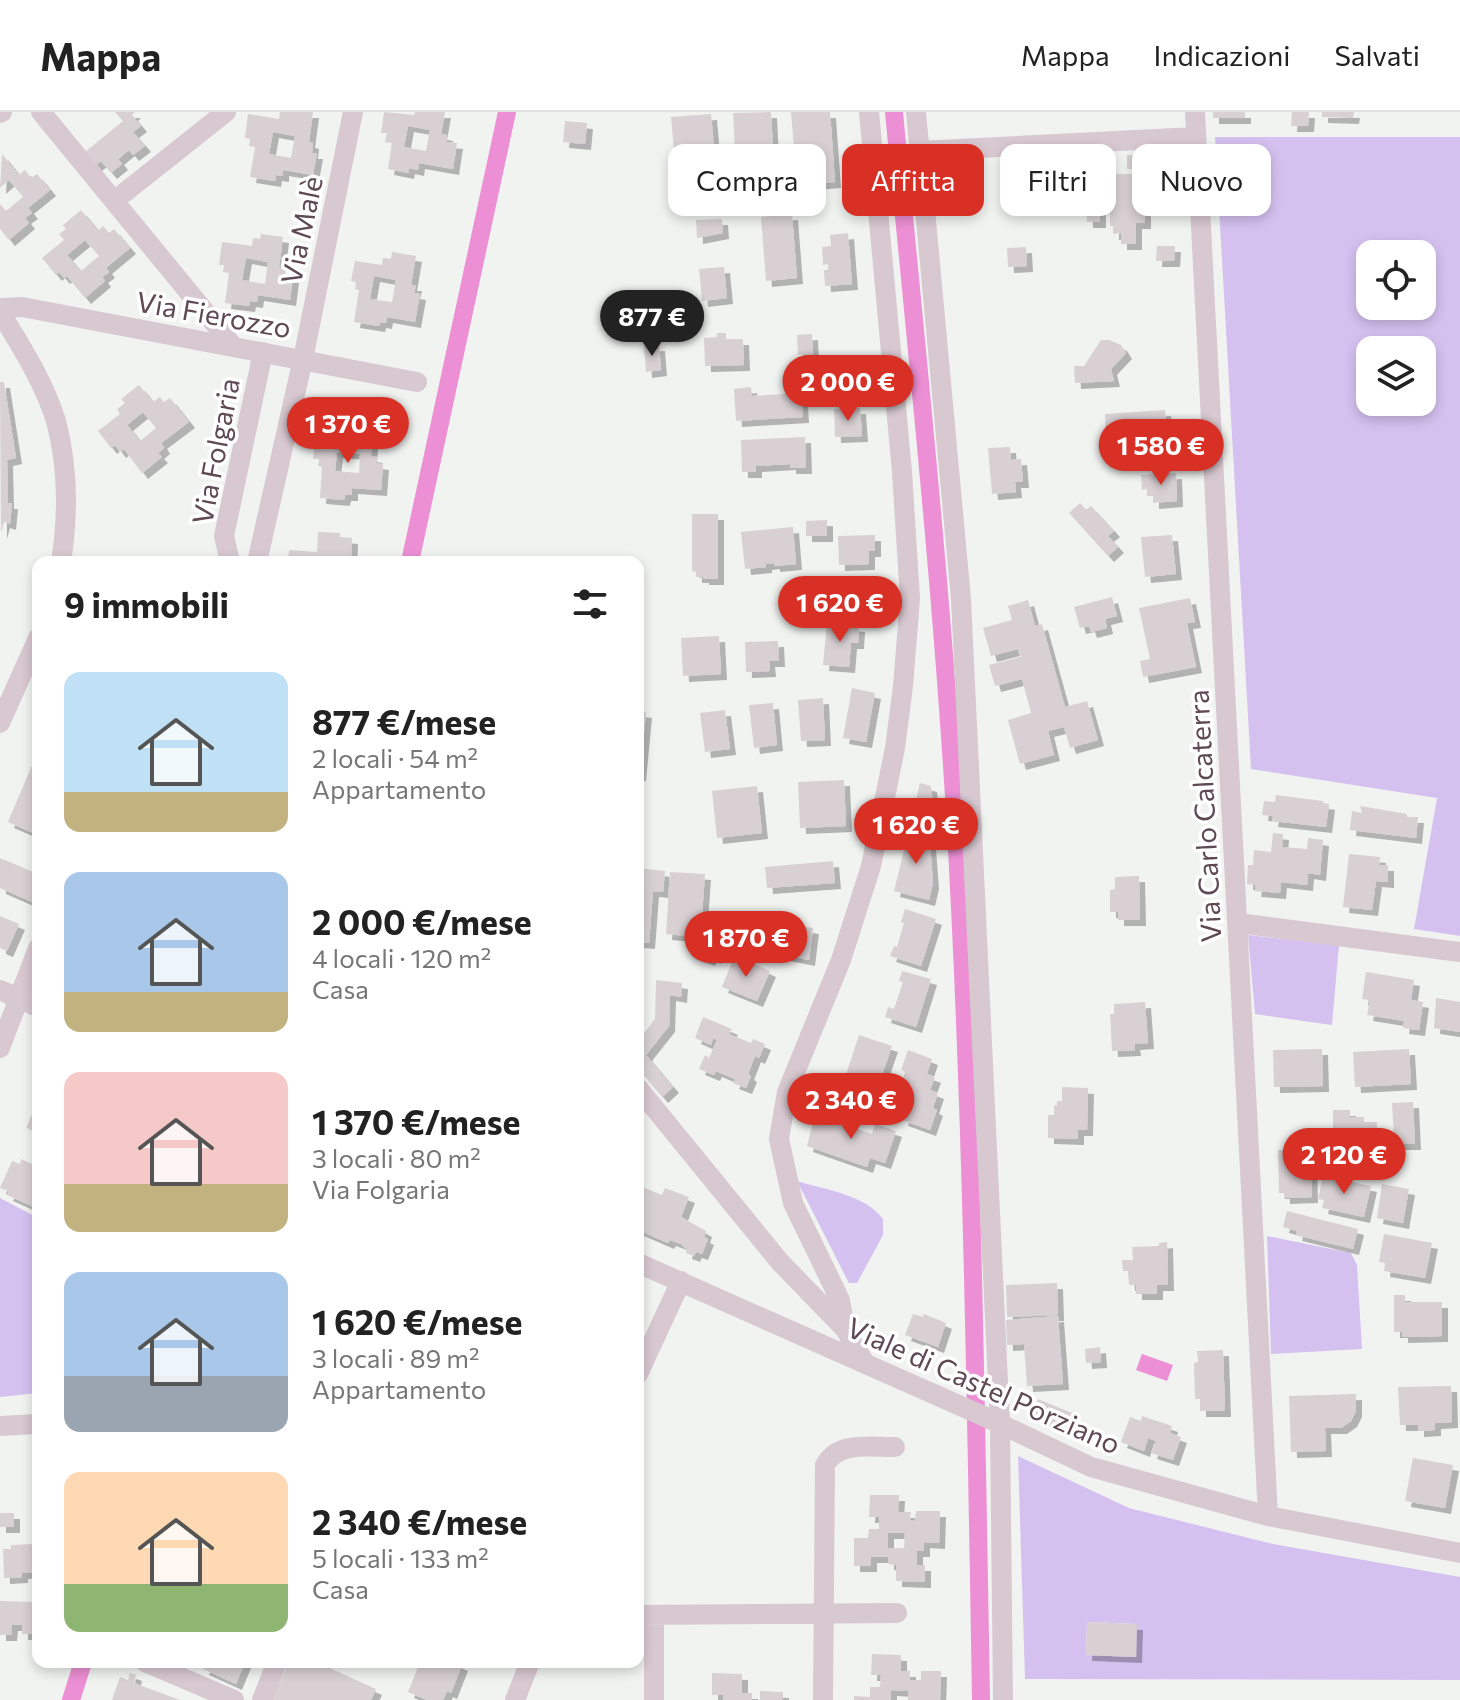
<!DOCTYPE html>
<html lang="it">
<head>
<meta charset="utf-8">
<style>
  :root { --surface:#fff; --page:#f2f2f2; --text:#222; --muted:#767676; --line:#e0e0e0; --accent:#d93025 }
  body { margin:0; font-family:Commissioner,sans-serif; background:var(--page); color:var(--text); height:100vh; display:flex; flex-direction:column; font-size:30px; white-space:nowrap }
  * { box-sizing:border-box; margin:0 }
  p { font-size:26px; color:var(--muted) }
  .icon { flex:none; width:44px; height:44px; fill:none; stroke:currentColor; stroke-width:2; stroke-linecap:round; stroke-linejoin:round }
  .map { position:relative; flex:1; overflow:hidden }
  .drawer { position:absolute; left:32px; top:444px; width:612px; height:1112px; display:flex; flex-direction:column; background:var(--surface); border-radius:16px; box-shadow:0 4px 12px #0003 }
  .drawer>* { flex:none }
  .hud { position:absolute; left:668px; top:32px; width:672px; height:72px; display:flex; gap:16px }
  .tools { position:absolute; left:1356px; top:128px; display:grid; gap:16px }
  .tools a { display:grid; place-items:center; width:80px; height:80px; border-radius:16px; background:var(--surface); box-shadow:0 4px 12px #0003; font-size:40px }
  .price { position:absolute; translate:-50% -68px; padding:0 18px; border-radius:28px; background:var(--accent); color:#fff; font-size:26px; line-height:52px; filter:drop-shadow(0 2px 4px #0008) }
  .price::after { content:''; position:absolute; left:50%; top:48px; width:24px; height:18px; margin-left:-12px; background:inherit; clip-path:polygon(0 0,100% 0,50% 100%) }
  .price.selected { background:#222; color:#fff }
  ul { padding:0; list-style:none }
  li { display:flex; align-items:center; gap:24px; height:200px; padding:0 32px }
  li span { display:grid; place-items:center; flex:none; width:224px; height:160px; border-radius:16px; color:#555 }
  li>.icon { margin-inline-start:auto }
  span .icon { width:96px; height:96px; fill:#fffc; stroke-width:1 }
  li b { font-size:34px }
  h2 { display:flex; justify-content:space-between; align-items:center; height:96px; padding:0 32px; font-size:34px }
  .pill { padding:0 28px; border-radius:16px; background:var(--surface); box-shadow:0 4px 12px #0003; font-size:28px; line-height:72px }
  .pill.selected { background:var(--accent); color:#fff }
  header { display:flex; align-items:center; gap:48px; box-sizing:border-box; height:112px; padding:0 40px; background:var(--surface); border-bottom:2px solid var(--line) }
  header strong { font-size:38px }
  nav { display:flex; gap:44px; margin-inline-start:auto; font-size:28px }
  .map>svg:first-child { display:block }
  .green { fill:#d5c1f0; fill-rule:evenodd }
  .water { fill:#ec8fd4 }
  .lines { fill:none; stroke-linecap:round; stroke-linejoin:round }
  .canal { stroke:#ec8fd4; stroke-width:18 }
  .building { fill:#d8d0d3; fill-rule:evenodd; filter:url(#shadow) }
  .minor { stroke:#d8c8d0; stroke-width:20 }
  .labels { text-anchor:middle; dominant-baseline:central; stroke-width:7; stroke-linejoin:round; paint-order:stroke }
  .street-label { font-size:28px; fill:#5f4953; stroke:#fff }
</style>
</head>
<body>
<header>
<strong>Mappa</strong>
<nav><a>Mappa</a><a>Indicazioni</a><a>Salvati</a></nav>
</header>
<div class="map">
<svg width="1460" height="1588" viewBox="0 0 1460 1588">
  <defs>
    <filter id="shadow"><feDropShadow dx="6" dy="6" stdDeviation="0" flood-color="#0004"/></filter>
  </defs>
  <rect width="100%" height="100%" fill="#f1f3f1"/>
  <path class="green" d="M1215 25H1460V824L1414 817 1437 686 1251 657ZM1370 142H1422V194H1370ZM1370 238H1422V290H1370Z
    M1248 823 1339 833 1332 913 1255 902Z
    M797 1069C823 1077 866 1083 883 1107V1123L857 1171H849Z
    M0 1086 38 1106V1281L0 1285Z
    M1267 1124 1351 1141 1357 1153 1362 1237 1271 1242Z
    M1018 1344 1129 1396 1273 1432 1460 1465V1568L1025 1567ZM1087 1510 1136 1512 1135 1545 1086 1543Z"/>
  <path class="water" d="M1142 1242 1173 1253 1167 1269 1136 1258Z"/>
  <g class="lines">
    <path class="canal" d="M894 0C916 233 941 467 955 701 972 996 976 1292 981 1588
      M410 450 507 0
      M71 1588 83 1550"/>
  </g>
  <path class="building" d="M115 0H135L132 3 141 14 133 20 145 34 133 43 129 38 118 47 122 52 111 61 101 49 96 53 85 40 123 9Z
    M280 0H313L309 30 313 31 312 41H317L313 63 283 58V64L276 63 275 69 250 65 255 35 249 34 250 27 245 26 248 2 279 7ZM273 20 295 24 291 46 269 42Z
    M384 0 414 3 415 0H445L441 22 447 23 446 30 457 31 453 57 419 51 418 58 409 56 408 61 388 57 392 31 385 30 387 21H381ZM408 14 430 18 426 39 404 35Z
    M771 0 775 76 737 78 733 1Z
    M791 0H830L835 70 797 73Z
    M1213 0H1245V6H1213Z
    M1292 0H1309L1308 14H1291Z
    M1322 0H1354L1353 6 1322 5Z
    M711 2 718 80 678 83 671 5Z
    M565 9 587 11 585 32 563 30Z
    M2 42 19 63 25 58 31 66 37 62 50 78 28 96 32 101 25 106 29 111 9 128 0 117V92L6 99 23 85 9 68 0 76Z
    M1154 42V57H1127V43Z
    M1116 62H1135V84H1145V111H1136V132H1121V121L1113 122V114H1110L1109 73H1116Z
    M1086 84H1100V110H1087Z
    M81 98 98 119 103 114 109 121 114 117 130 136 106 156 109 160 102 165 105 169 85 186 67 164 64 166 59 160 56 163 42 146 64 128 59 122 66 117 63 113ZM85 128 99 144 81 159 67 143Z
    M792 102 797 166 766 169 761 105Z
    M722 107 723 121 697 126 696 108Z
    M848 121 852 172 825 174 824 158H828V152L823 153 822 135 831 134 830 123Z
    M261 122 283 125 279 156 285 157 284 164 293 165 290 188 258 183 257 190 250 189 249 194 225 191 229 161 223 160 224 153H219L222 130 252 134 253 126 260 127ZM246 146 268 150 265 172 242 168Z
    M1157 134H1175L1174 149H1156Z
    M1026 135 1027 154 1008 155 1007 136Z
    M392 140 416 144 411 173H416L414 181 420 182 415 210 387 205 386 211 380 210 379 214 354 210 359 178 355 177 356 170 351 169 355 149 382 153 383 146 391 147ZM374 164 396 168 392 190 370 187Z
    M724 155 727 186 702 189 699 157Z
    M717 221H726V227H743L744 253 705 254 704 226 717 225Z
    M812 222 813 242 798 243 797 223Z
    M1101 228H1109L1121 233 1126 241 1111 257 1114 269 1075 271 1074 254H1084Z
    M659 233 661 258 646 260 644 234Z
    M0 270H4L16 346 7 348 8 391H12L10 412 4 410 1 421Z
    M801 271 803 305 736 309 734 277 751 275 752 284 785 282 784 272Z
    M139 273 153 290 160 285 164 290 170 286 189 310 161 331 164 336 158 341 162 345 142 361 124 337 120 340 115 333 111 336 98 319 120 302 117 297 125 291 121 287ZM143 300 156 316 140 329 127 313Z
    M860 296 862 324 835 325 834 297Z
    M1165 298 1167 318 1149 319V325L1123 327V319L1106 320 1105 302Z
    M352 317 373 319 371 344 377 345 376 351 383 352 381 378 352 376V383H345L344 388 320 386 322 355 318 354 319 347H313L315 326 344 328 345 322 351 323ZM337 340 360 342 359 361 335 359Z
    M805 325 806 356H790V352L756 354V360H742L741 328Z
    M1010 335 1011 348 1021 347 1023 370H1015L1016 380 992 382 988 336Z
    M1176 361 1177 389 1153 391V384H1147V377L1142 378 1141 363Z
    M1080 391 1086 398 1091 394 1114 419 1108 424 1118 435 1108 444 1069 401Z
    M692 402H718V467H703V465H696V460L692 459Z
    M827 408V424H806V409Z
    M793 415 796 452 774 454V451L766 452V455L745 457 741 420Z
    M318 420 340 421V425L352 426 351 450H288L289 438 317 440Z
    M875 423V439H869V452L839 453 838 424Z
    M1172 423 1176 462 1145 465 1141 425Z
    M1112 485 1117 504 1105 507 1107 516 1091 520 1089 514 1080 516 1074 495Z
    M1190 486 1195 510 1187 511 1196 555 1143 565 1140 549 1150 547 1139 496Z
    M1028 488 1035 514 1042 512 1065 595 1087 589 1098 628 1070 636 1064 615 1048 619 1054 643 1020 652 1008 608 1031 601 1022 567 995 574 989 553 1020 545 1018 537 991 544 983 516 1012 508 1008 494Z
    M827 511 859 514 858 531H851L849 555 823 553Z
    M719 524 721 562 683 564 681 526Z
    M778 529 779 549H769L770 559 746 560 745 530Z
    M852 576 875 581 866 630 843 626Z
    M823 586 825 628 801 629 798 588Z
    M773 591 777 633 754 636 749 593Z
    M725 598 730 637 705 640 700 601Z
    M638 599 646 600 640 663H638Z
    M38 639V723L8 710Z
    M844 668 846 714 800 716 798 670Z
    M920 671 931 674 934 701 914 696Z
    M757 674 762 721 717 726 712 679Z
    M1276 683 1323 689V691L1329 692 1326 715 1272 709 1273 704 1262 703 1264 689 1275 690Z
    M1360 694 1407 702V705H1418L1416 726 1350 718 1352 699 1362 701Z
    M910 714 929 718 933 771 929 788 894 779Z
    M1273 721 1283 722 1282 735 1307 737 1308 726 1323 728 1320 763 1308 761 1307 773 1281 770 1280 781 1255 779 1256 773 1247 772 1248 753H1253L1254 738 1271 740Z
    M1349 742 1380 745 1379 753H1388V770L1376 769 1372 798 1343 795Z
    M0 746 38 762V775L32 790 0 776Z
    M833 749 835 771 767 776 765 755Z
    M638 756 665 759 663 780 653 779 649 831 638 830Z
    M670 760 705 762 701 817 723 825 715 846 711 844 709 848 693 842 698 825 666 822Z
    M1139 764 1140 808H1118V800H1110V778L1115 777V765Z
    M905 797 936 807 921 854 890 844 894 834 897 835 904 811 901 810Z
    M0 804 19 812 7 839 0 836Z
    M784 812 813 816 809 848 764 839 767 817 783 819Z
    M743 847 770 859 757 889 722 875 732 850 741 854Z
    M902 859 931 867 916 915 885 905 888 895 894 897 903 870 899 869Z
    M1366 860 1414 868 1411 888 1423 890 1419 918 1403 916 1404 909 1367 903 1370 888 1362 887Z
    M656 868 682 871 681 885 670 883 669 914 646 943 673 975 662 985 638 956V929L655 907Z
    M1436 886 1460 890V920L1434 916Z
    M1145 890 1148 931 1134 932 1135 938 1112 939 1110 902H1114V892Z
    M703 905 732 917 729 922 751 931 753 927 765 932 759 946 755 944 748 962 751 964 746 976 733 971 735 967 716 959 714 963 699 957 705 943 709 946 717 928 713 926 711 933 695 926Z
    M859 923 892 934 873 989 841 978Z
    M1322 937 1323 974 1274 975 1273 938Z
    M1409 937 1411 972 1355 975 1353 940Z
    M908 938 932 947 927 962 935 965 930 978 938 981 933 996 937 998 930 1018 902 1008 906 995 901 993 906 978 900 975 905 960 901 958Z
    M1062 975 1088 976 1087 1018H1078V1027L1048 1026V1003H1054V993L1057 994V989H1062Z
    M38 988V1021L26 1016Z
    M1413 990 1415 1032H1398V1025H1394L1392 991Z
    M1333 998H1350V1005H1364V1010H1377V1033H1370V1039H1360V1046H1342V1037H1333Z
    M815 1002 872 1022 875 1012 896 1019 885 1051 870 1046 867 1055 807 1034Z
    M1278 1038H1311L1312 1085 1284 1086V1081H1279Z
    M21 1047 38 1055V1097L7 1083 9 1079 0 1076 12 1049 20 1052Z
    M1323 1064 1371 1074 1364 1105 1322 1096 1324 1088 1318 1087Z
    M1382 1072 1409 1077 1403 1111 1377 1106Z
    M638 1073 662 1083 665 1076 689 1085 681 1105 706 1119 704 1125 708 1127 702 1142 696 1140 694 1144 686 1141 687 1137 681 1132 670 1128 668 1131 638 1118Z
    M1287 1099 1358 1117 1353 1137 1296 1123 1297 1119 1283 1115Z
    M1384 1122 1432 1131 1425 1166 1384 1159 1385 1151 1379 1150Z
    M1167 1130 1168 1173H1157V1182H1136V1173H1129L1128 1159H1123L1122 1148H1133L1132 1135 1159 1134V1131Z
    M1057 1171 1058 1203 1007 1205 1006 1173Z
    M1394 1183H1405V1190H1442V1224L1402 1225V1220H1394Z
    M913 1202 923 1205 924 1202 946 1211 938 1235 905 1223Z
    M1058 1204 1063 1272 1027 1274 1024 1232 1007 1233 1006 1208Z
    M1100 1235 1101 1250 1086 1251 1085 1237Z
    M1223 1238 1225 1299H1200V1287H1195L1194 1251 1198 1250 1197 1239Z
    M1451 1274 1452 1310 1435 1311V1318L1418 1319V1313H1400L1398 1275Z
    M1356 1282V1299L1351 1309 1341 1316H1325L1326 1339 1291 1340 1289 1284Z
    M1038 1287 1072 1301 1065 1317 1032 1303Z
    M1142 1304 1172 1314 1170 1321 1181 1325 1173 1348 1151 1341 1156 1329 1148 1326 1144 1339 1121 1330 1130 1305 1141 1309Z
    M1413 1346 1453 1353 1445 1396 1405 1389Z
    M870 1383H899L898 1400H911L910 1408 915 1409 916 1399H940L939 1431 924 1430V1439H917V1453H925V1470L896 1469V1453L888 1452V1445H871V1454H854V1426H868L869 1417H879V1405H869ZM888 1421H905L904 1436H888Z
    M0 1401H14V1415H0Z
    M34 1432 35 1460 22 1461V1465L4 1466 3 1437H11V1433Z
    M0 1489 38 1490V1522H22V1513H12L11 1523H0Z
    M1087 1510 1137 1512 1136 1545 1086 1543Z
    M872 1542 901 1543V1559H910V1568H921V1559H941L940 1588H908V1579L891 1578V1588H854V1584L870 1585V1575H880L881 1563H871Z
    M206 1550H245L236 1572 203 1557Z
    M289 1550H316L376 1577 371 1588H272Z
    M420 1550H455L462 1553 451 1581 447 1579 443 1588H427L408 1580Z
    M130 1561 136 1563 134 1571 180 1588H112L120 1565 128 1568Z
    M712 1561 742 1562V1581H752V1588H723V1583H712Z
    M760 1579 783 1580V1588H760Z"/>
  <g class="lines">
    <path class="minor" d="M41 0 233 234
      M916 0 961 487 1000 1312 1003 1588
      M1195 0 1268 1404
      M0 1 2 0
      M920 39 1196 25
      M114 89 226 0
      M0 196 22 195 417 270
      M0 200C21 234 44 270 56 309 68 354 68 405 61 450
      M230 450 224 424 263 240
      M257 450 303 247 353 0
      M0 611 38 526
      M1238 811 1460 840
      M0 878 38 895
      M0 936 38 836
      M638 976 780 1150 845 1217
      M638 1151 990 1307 1091 1355 1268 1404 1460 1441
      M865 1251 845 1217 840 1188 793 1091 779 1027 787 980 841 848 871 754 895 636 903 574 910 487 902 360 869 0
      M638 1262 681 1169
      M0 1314 38 1312
      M638 1503 897 1501
      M654 1503V1588
      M145 1550 234 1588
      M262 1588 277 1550
      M515 1588 530 1550
      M823 1588 825 1353C838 1329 870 1335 895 1335"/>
  </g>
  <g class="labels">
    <g class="street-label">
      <text transform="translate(301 118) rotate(-78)">Via Malè</text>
      <text transform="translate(214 202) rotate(10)">Via Fierozzo</text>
      <text transform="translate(215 339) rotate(-79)">Via Folgaria</text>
      <text transform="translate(1204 704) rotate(-93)">Via Carlo Calcaterra</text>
      <text transform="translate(984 1273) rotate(24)">Viale di Castel Porziano</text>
    </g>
  </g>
</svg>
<div class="tools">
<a><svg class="icon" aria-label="locate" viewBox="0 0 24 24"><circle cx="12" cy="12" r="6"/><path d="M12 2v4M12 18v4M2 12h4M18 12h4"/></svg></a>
<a><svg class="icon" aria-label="layers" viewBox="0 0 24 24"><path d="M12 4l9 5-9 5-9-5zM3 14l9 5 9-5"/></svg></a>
</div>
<b class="price selected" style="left:652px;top:246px">877 €</b>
<b class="price" style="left:848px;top:311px">2 000 €</b>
<b class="price" style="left:348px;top:353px">1 370 €</b>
<b class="price" style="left:1161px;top:375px">1 580 €</b>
<b class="price" style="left:840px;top:532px">1 620 €</b>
<b class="price" style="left:916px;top:754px">1 620 €</b>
<b class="price" style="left:746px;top:867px">1 870 €</b>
<b class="price" style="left:851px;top:1029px">2 340 €</b>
<b class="price" style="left:1344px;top:1084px">2 120 €</b>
<div class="hud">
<a class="pill">Compra</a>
<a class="pill selected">Affitta</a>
<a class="pill">Filtri</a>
<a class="pill">Nuovo</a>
</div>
<section class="drawer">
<h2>9 immobili<svg class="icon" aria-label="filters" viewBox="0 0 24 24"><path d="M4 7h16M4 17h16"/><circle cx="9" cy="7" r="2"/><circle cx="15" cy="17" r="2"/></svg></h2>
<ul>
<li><span style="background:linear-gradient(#bfe0f5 75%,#c2b280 0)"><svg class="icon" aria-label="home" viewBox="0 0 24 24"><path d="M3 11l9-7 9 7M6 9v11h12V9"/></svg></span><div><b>877 €/mese</b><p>2 locali · 54 m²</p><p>Appartamento</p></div></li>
<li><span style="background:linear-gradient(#a9c7e8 75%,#c2b280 0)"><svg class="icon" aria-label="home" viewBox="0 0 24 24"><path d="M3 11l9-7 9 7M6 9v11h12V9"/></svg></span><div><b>2 000 €/mese</b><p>4 locali · 120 m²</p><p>Casa</p></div></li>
<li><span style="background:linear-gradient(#f6c9c9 70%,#c2b280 0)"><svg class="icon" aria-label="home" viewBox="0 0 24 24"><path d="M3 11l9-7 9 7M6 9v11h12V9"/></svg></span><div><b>1 370 €/mese</b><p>3 locali · 80 m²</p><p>Via Folgaria</p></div></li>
<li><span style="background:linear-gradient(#a9c7e8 65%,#9aa5b1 0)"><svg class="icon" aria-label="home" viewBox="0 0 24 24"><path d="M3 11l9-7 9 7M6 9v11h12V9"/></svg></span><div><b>1 620 €/mese</b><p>3 locali · 89 m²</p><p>Appartamento</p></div></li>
<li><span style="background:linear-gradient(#ffd9b3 70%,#8fb573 0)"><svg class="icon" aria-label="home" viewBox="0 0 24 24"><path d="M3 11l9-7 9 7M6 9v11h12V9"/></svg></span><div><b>2 340 €/mese</b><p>5 locali · 133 m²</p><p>Casa</p></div></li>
</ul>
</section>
</div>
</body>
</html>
